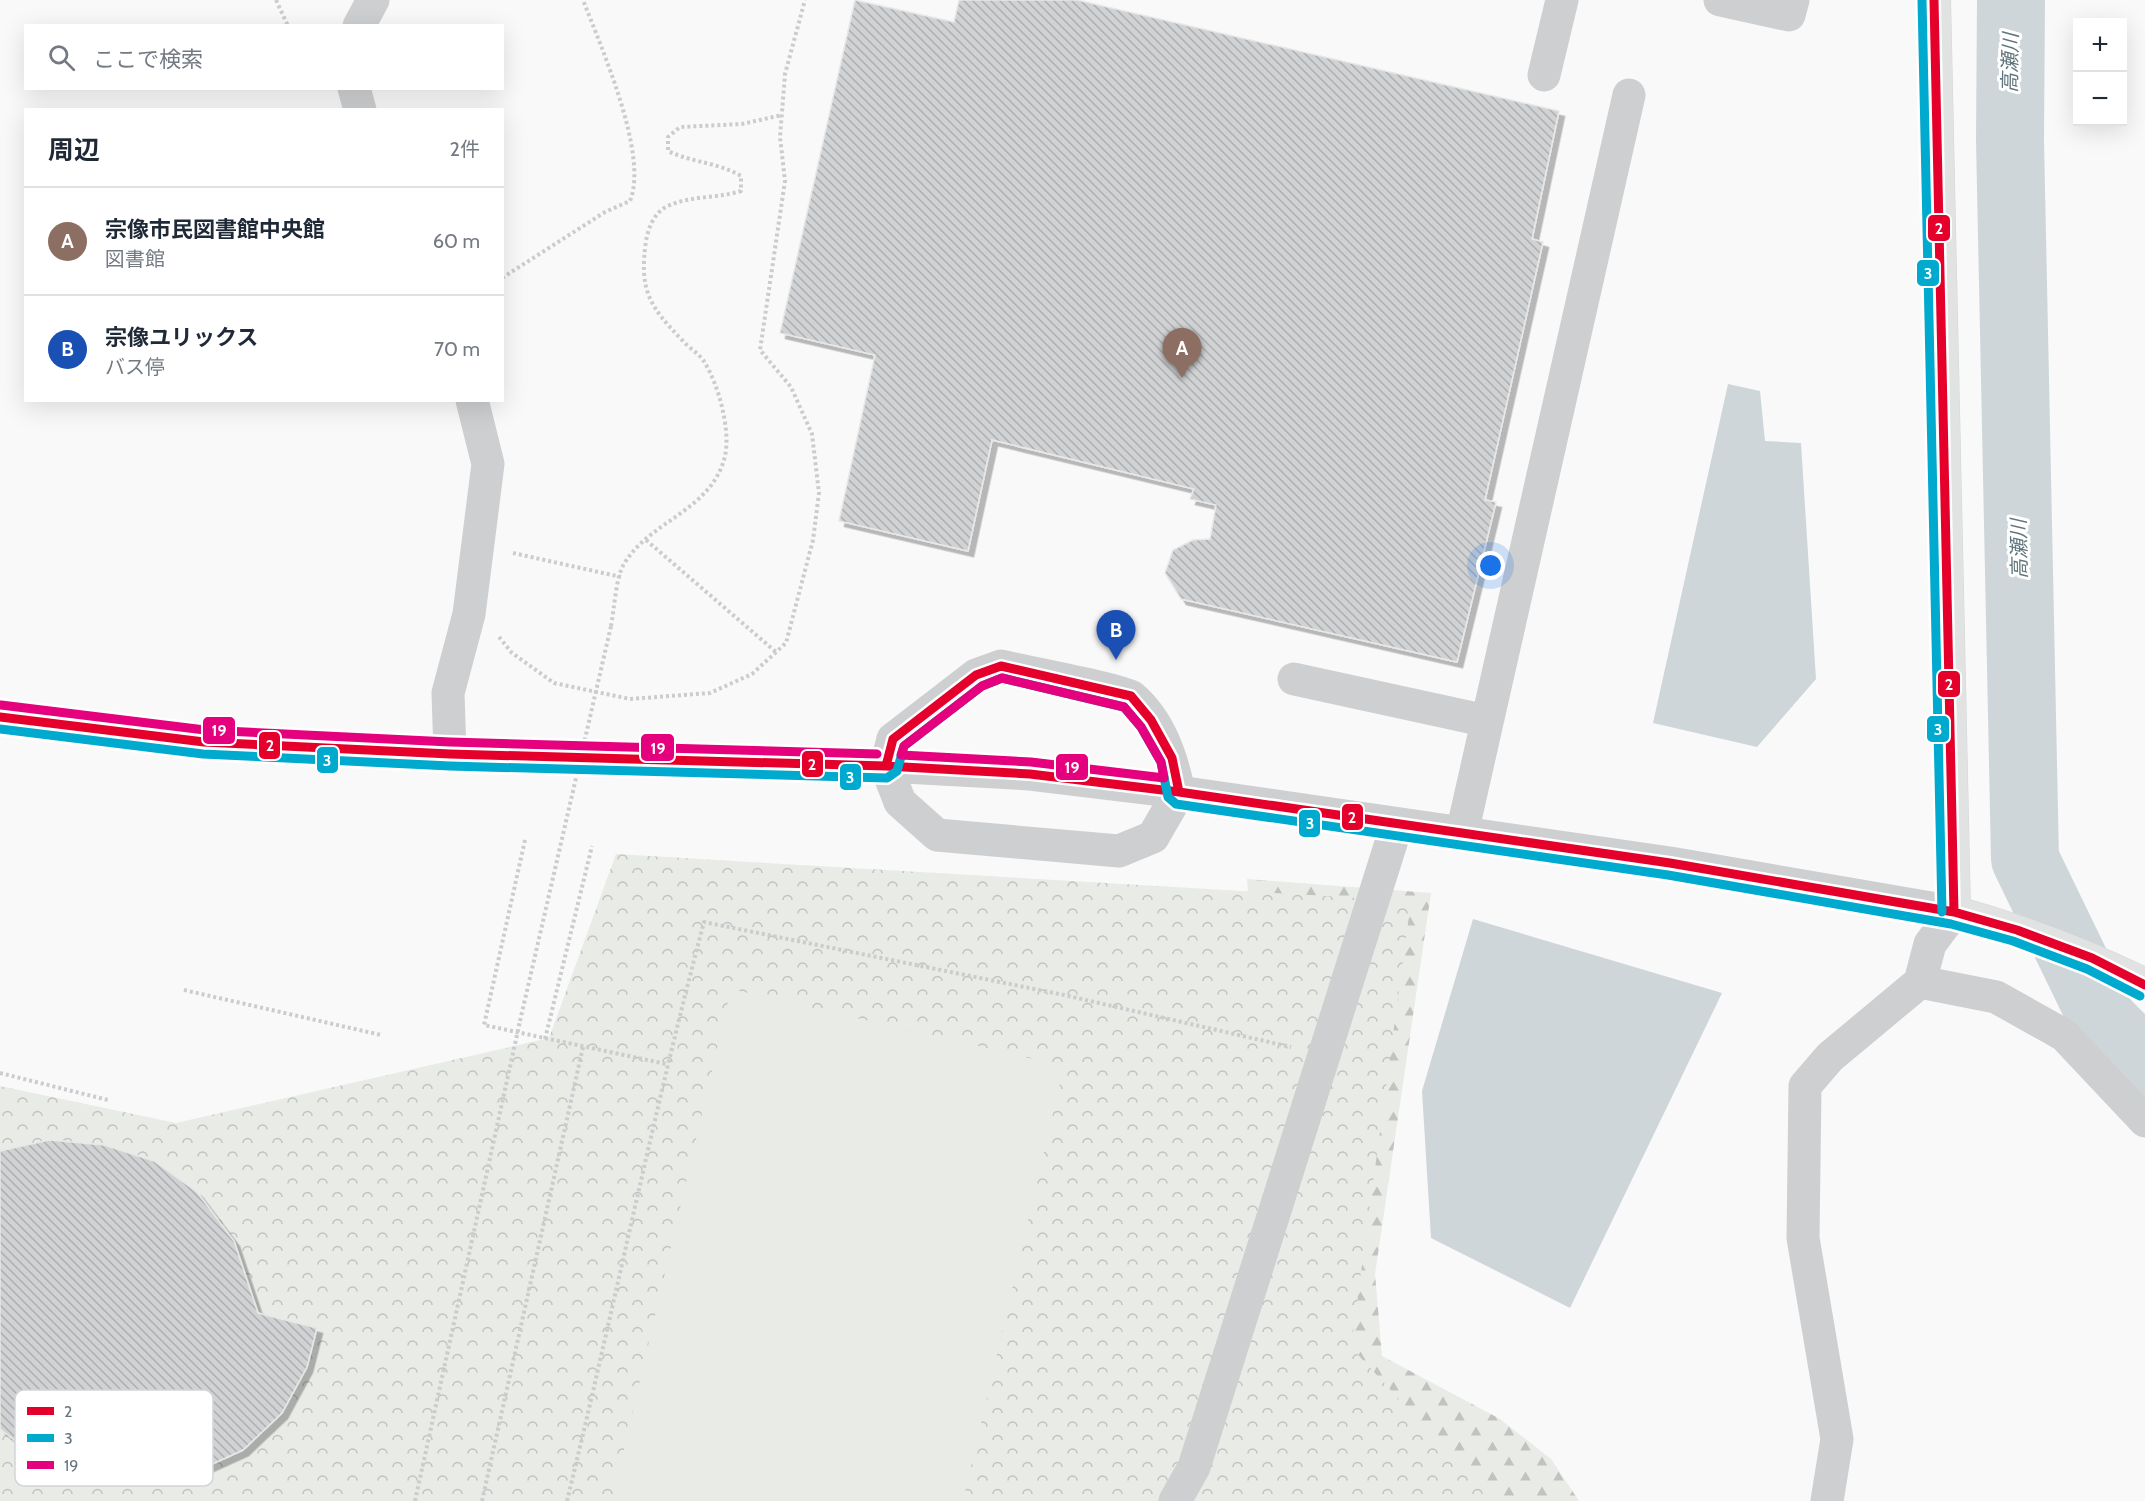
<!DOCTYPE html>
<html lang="ja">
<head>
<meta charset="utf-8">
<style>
  :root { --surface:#fff; --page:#f2f2f3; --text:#1f2937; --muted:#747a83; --line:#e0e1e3; --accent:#d93025 }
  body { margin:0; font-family:Cabin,"Noto Sans JP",sans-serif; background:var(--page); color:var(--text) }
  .controls { position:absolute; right:18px; top:18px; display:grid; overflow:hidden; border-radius:0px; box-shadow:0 6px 24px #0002 }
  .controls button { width:54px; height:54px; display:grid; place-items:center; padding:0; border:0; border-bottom:2px solid var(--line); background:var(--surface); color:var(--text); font:30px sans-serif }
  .you { position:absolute; left:1491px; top:566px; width:21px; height:21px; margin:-15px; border:4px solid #fff; border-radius:50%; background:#1a73e8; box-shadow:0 0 0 9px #1a73e833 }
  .badge { display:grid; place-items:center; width:39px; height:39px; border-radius:50%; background:var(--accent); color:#fff; font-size:20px; font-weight:700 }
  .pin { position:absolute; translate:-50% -50px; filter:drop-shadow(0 2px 3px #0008) }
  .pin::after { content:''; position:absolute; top:32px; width:21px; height:18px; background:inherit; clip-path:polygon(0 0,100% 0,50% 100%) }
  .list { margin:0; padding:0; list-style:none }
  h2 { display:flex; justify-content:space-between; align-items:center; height:78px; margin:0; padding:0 24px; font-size:26px }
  h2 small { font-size:20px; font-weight:400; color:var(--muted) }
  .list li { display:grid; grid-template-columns:39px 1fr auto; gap:18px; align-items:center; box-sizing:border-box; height:108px; padding:0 24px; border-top:2px solid var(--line) }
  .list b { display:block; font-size:22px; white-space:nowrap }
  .list p { margin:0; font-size:20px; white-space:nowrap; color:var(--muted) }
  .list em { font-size:20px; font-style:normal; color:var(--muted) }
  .icon { flex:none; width:33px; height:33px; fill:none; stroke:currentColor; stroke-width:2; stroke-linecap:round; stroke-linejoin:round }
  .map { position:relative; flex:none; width:2145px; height:1501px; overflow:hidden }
  .search { position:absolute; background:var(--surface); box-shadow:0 6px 24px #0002; left:24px; top:24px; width:480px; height:66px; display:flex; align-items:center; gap:15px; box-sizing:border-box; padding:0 21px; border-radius:0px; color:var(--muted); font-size:22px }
  .panel { position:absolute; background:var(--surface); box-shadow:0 6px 24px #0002; left:24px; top:108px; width:480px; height:294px; border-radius:0px }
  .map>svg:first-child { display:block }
  .forest { fill:url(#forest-firs) }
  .park { fill:url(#park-crowns) }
  .garden { fill:#e8ebe6 }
  .water { fill:#ced6d9 }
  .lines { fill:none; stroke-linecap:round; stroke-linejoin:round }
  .river { stroke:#ced6d9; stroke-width:68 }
  .building { fill:url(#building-back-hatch); stroke:#e8e8e8; stroke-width:1.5; filter:url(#shadow) }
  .major-casing { stroke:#d5d6d7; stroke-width:34 }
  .path { stroke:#cbcccd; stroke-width:4; stroke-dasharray:3 3; stroke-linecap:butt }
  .minor { stroke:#cecfd0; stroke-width:33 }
  .major { stroke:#e1e2e2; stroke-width:33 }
  .path-bridge { stroke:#cbcccd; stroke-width:4; stroke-dasharray:3 3; stroke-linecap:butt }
  .bus-1-casing { stroke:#fff; stroke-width:14 }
  .bus-2-casing { stroke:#fff; stroke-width:14 }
  .bus-3-casing { stroke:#fff; stroke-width:14 }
  .bus-1 { stroke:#e4002b; stroke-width:9 }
  .bus-2 { stroke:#00a9ce; stroke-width:9 }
  .bus-3 { stroke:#e5007d; stroke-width:9 }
  .labels { text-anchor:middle; stroke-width:6; stroke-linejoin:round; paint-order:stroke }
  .water-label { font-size:20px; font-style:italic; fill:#60757c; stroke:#fff }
  .key { fill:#fff; stroke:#d1d6da; stroke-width:1.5 }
  .key-label { font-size:16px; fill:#657683 }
  .line-badge { stroke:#fff; stroke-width:2 }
  .badge-label { font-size:16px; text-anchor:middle; font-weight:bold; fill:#fff }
</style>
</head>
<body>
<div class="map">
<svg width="2145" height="1501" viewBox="0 0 2145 1501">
  <defs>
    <pattern id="forest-firs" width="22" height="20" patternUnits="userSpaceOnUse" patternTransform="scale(1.5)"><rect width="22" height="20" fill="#e8ebe6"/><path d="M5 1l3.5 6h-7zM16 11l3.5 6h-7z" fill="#c0c3c0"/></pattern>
    <pattern id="park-crowns" width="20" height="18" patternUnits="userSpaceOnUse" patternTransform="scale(1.5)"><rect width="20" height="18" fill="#e8ebe6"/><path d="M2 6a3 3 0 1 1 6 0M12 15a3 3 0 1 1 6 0" fill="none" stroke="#c0c3c0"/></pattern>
    <pattern id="building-back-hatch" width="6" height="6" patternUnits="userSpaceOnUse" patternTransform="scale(1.5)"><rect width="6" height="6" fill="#d0d2d3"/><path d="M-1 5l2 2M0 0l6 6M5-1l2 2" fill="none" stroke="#acafb1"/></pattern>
    <filter id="shadow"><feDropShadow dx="5.5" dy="5.5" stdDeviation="0" flood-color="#0004"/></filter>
  </defs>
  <rect width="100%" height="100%" fill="#f9f9f9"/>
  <!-- forest -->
  <path class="forest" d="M1247 879 1431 893 1375 1274 1382 1356 1500 1419 1551 1459 1579 1501H1331L1311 1386 1255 985Z"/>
  <!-- park -->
  <path class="park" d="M616 854 1411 901 1351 1347 1493 1501H0V1086L176 1123 549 1038Z"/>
  <!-- garden -->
  <path class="garden" d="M731 989 1064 1066 963 1501H612Z"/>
  <!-- water -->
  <path class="water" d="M1728 384 1760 391 1765 441 1801 443 1816 679 1757 747 1653 723Z
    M1473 919 1722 993 1570 1308 1431 1238 1422 1091Z"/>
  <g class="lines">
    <!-- river -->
    <path class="river" d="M2011 0 2010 140 2025 859 2103 1020 2145 1063"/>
  </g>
  <!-- building -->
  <path class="building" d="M855 0 954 22 959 0H1077L1559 111 1532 239 1543 242 1485 500 1496 502 1457 662 1181 599 1165 573 1173 550 1193 540 1210 539 1216 505 1190 499 1194 489 992 440 968 551 839 521 875 355 780 333Z
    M49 1140 104 1145 154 1161 197 1192 234 1241 258 1313 317 1328 307 1367 282 1413 243 1450 195 1472 143 1478H93L38 1458 0 1429V1151Z"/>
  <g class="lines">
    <!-- major casing -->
    <g class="major-casing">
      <path id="major" d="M1934 0 1954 912C2021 931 2083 954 2145 985"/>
    </g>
    <!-- path -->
    <path class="path" d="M276 0 288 26
      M502 278 605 212 630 201C649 155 601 47 583 0
      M646 540 776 652
      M513 553 621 577
      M611 626C614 611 616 576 624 564 650 520 712 511 725 456 731 430 718 382 703 360 698 353 689 348 683 341 649 306 639 290 646 241 648 229 654 213 666 207 689 195 716 199 741 191V176C717 162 693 163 668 151V137L680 127 742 124 782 115
      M499 637 512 653 554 683 630 699 710 693 752 674 786 643 813 540 819 493 812 434 791 387 760 350 785 181 780 137 785 74 805 0
      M525 840 484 1025 666 1064
      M184 990 381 1035
      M545 1039 592 846
      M0 1073 108 1100
      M415 1501 520 1021
      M482 1501 583 1047
      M567 1501C614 1308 653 1114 704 922L1064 995 1291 1047"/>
    <!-- minor -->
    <path class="minor" d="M1720 0 1789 15 1793 0
      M359 26 373 0
      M1544 75 1562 0
      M354 88 360 110
      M1001 666C1020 671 1123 690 1132 697 1160 721 1172 758 1179 792L1153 837 1119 851 937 835 900 802 886 766 893 739 976 675Z
      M1294 679 1487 721
      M0 717 204 742 450 754 886 766 1030 774 1179 792 1670 863 1954 912 1930 944 1920 982 1830 1057 1805 1086 1803 1238 1837 1439 1827 1501
      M450 754 448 693 469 614 488 464 472 400
      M1462 833 1629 95
      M1920 982 1996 997 2064 1035 2145 1121
      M1175 1501 1194 1467 1397 824"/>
    <!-- major -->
    <use href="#major" class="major"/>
    <!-- path-bridge -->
    <path class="path-bridge" d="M520 1021 611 626"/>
    <!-- bus-1 casing -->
    <g class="bus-1-casing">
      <path id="bus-1" d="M1934 0 1954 912
        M0 717 204 742 450 754 886 766 1030 774 1179 792 1670 863 1954 912 2017 930 2092 958 2145 985
        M886 766 893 739 976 675 1001 666 1131 696 1151 720 1172 758 1179 792"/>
    </g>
    <!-- bus-2 casing -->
    <g class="bus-2-casing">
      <path id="bus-2" d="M1922 0 1942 912
        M0 729 203 754 450 766 887 778 897 771 904 746 982 686 1002 678 1124 707 1141 727 1161 762 1168 797 1176 804 1668 875 1951 924 2013 941 2087 969 2140 996"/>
    </g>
    <!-- bus-3 casing -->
    <g class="bus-3-casing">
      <path id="bus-3" d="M1002 678 1124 707 1141 727 1161 762 1164 778 1031 762 901 755 904 746 982 686Z
        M1 705 205 730 450 742 877 754"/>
    </g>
    <!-- bus-1 -->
    <use href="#bus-1" class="bus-1"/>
    <!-- bus-2 -->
    <use href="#bus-2" class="bus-2"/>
    <!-- bus-3 -->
    <use href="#bus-3" class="bus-3"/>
  </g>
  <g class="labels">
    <!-- water labels -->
    <g class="water-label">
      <text transform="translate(2010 63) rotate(-89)" y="7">高瀬川</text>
      <text transform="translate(2019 549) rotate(-91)" y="7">高瀬川</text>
    </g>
  </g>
  <!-- legend -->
  <rect x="15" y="1390" width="198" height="96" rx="9" class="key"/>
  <rect x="27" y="1407" width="27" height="8" fill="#e4002b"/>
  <rect x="27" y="1434" width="27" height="8" fill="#00a9ce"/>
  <rect x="27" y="1461" width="27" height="8" fill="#e5007d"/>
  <g class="key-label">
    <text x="64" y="1417">2</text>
    <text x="64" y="1444">3</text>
    <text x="64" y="1471">19</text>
  </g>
  <g class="line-badge">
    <rect x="1927" y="214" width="24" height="28" rx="6" fill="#e4002b"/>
    <rect x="1916" y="259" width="24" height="28" rx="6" fill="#00a9ce"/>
    <rect x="1937" y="670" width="24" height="28" rx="6" fill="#e4002b"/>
    <rect x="1926" y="715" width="24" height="28" rx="6" fill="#00a9ce"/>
    <rect x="202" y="716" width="34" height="29" rx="6" fill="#e5007d"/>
    <rect x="258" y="731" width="23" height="29" rx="6" fill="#e4002b"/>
    <rect x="640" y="733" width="35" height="29" rx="6" fill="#e5007d"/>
    <rect x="316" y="746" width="23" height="28" rx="6" fill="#00a9ce"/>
    <rect x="801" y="750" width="23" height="28" rx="6" fill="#e4002b"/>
    <rect x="1055" y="753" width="34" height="28" rx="6" fill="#e5007d"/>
    <rect x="839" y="763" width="23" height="28" rx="6" fill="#00a9ce"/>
    <rect x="1341" y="803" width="23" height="28" rx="6" fill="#e4002b"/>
    <rect x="1298" y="809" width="23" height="29" rx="6" fill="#00a9ce"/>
  </g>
  <g class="badge-label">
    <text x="1939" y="234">2</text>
    <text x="1928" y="279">3</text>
    <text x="1949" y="690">2</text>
    <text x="1938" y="735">3</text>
    <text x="219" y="736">19</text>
    <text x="270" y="751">2</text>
    <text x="658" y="754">19</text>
    <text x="327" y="766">3</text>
    <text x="812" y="770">2</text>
    <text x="1072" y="773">19</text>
    <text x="850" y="783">3</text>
    <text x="1352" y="823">2</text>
    <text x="1310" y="829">3</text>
  </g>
</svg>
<div class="controls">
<button>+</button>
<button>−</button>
</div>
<div class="you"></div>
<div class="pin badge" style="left:1182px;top:378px;background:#8d6e63">A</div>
<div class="pin badge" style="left:1116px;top:660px;background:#1a4fb4">B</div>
<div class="search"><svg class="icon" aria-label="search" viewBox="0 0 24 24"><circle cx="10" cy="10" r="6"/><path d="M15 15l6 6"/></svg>ここで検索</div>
<section class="panel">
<h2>周辺<small>2件</small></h2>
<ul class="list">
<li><span class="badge" style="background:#8d6e63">A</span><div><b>宗像市民図書館中央館</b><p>図書館</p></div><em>60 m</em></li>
<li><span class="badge" style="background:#1a4fb4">B</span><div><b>宗像ユリックス</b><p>バス停</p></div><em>70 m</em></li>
</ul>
</section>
</div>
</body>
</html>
